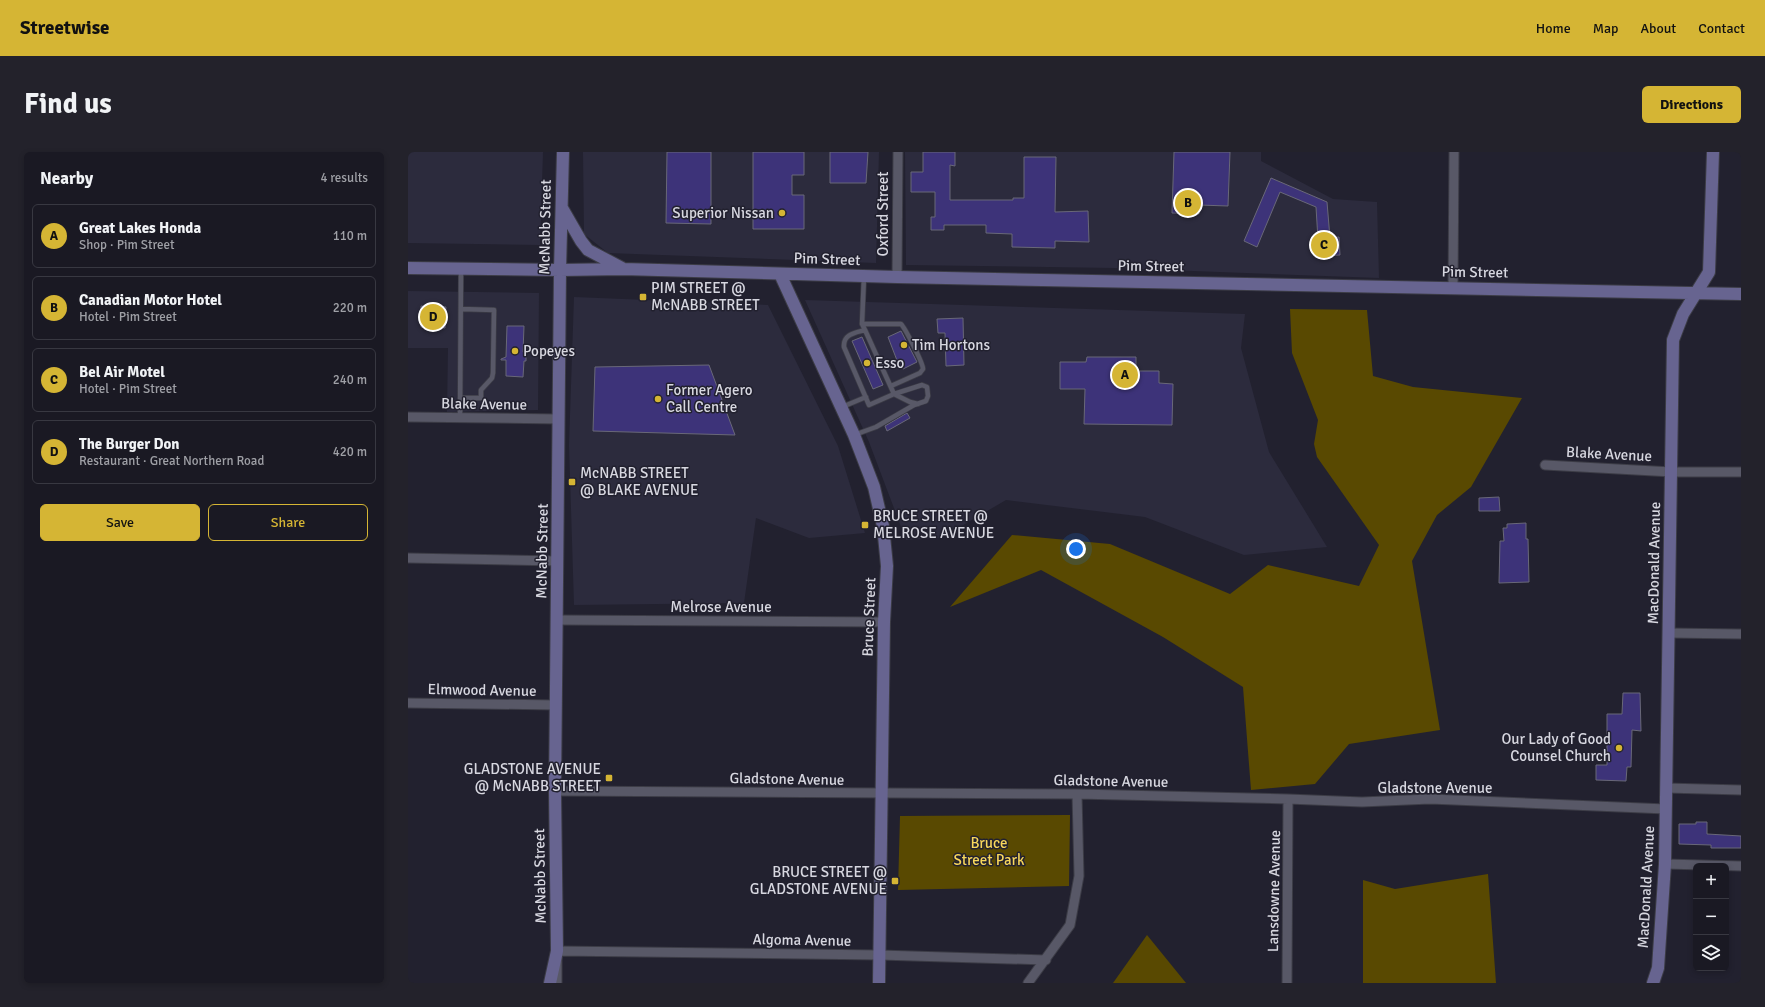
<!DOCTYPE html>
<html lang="en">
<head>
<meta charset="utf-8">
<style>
  :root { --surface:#1a1923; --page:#23222b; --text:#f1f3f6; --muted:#9fa0a6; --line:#383841; --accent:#d5b534 }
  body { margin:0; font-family:Signika,sans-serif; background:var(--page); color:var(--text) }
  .controls { position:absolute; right:12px; bottom:12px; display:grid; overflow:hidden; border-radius:6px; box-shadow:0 2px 6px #0003 }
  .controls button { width:36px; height:36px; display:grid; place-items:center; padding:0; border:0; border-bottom:1px solid var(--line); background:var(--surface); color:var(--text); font:20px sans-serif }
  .you { position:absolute; left:668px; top:397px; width:14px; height:14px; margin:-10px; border:3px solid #fff; border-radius:50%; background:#1a73e8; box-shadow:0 0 0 6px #1a73e833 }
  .badge { display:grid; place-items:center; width:26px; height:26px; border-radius:50%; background:var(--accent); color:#111; font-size:13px; font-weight:700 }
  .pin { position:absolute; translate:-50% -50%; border:2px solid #fff; box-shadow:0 1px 4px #0006 }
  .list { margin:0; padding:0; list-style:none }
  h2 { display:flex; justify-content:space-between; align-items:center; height:52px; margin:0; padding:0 16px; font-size:17px }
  h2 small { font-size:13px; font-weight:400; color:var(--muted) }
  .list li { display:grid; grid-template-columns:26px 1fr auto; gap:12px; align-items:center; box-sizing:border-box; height:64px; margin:0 8px 8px; padding:0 8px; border:1px solid var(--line); border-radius:6px }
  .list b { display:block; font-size:15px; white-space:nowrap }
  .list p { margin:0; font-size:13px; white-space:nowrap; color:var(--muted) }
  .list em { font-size:13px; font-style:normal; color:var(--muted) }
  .actions { display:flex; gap:8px; padding:12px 16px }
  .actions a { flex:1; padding:9px 0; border:1px solid var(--accent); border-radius:6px; text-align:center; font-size:14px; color:var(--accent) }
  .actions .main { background:var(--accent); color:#111 }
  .icon { flex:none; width:22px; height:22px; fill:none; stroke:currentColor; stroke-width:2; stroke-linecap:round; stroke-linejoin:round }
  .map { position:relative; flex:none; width:1333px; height:831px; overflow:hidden; border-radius:6px }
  header { display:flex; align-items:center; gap:24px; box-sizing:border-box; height:56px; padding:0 20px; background:var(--accent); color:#111 }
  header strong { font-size:19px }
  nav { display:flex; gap:22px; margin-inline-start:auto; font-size:14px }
  .intro { display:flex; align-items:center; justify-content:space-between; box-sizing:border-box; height:96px; padding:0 24px }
  h1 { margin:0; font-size:28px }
  .button { padding:10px 18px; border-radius:6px; background:var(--accent); color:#111; font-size:14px; font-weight:700 }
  main { display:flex; gap:24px; padding:0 24px }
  aside { flex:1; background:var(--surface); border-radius:6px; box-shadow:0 2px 6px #0003 }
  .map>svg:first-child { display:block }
  .built { fill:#2c2b3d }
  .green { fill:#594901 }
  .building { fill:#3d3379; stroke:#696878 }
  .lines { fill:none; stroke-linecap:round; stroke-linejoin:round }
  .lane-casing { stroke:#3c3c46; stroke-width:6 }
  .street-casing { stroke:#3c3c46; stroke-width:11 }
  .secondary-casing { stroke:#3c3c46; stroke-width:14 }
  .lane { stroke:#585867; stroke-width:4.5 }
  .street { stroke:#585867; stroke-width:9 }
  .secondary { stroke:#676490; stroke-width:12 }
  .poi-dot { fill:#d5b534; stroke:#22212f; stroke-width:1.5 }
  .labels { text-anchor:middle; stroke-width:3; stroke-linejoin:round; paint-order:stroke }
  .poi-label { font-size:15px; fill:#d7d7e0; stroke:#22212f; text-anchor:start }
  .street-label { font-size:15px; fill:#d7d7e0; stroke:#22212f }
  .park-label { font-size:15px; fill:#f8d75b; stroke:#22212f }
</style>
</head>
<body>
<header>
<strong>Streetwise</strong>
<nav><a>Home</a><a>Map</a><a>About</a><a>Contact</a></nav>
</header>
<div class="intro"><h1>Find us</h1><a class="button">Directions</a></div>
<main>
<aside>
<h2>Nearby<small>4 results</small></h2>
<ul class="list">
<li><span class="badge">A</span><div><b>Great Lakes Honda</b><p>Shop · Pim Street</p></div><em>110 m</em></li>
<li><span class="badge">B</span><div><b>Canadian Motor Hotel</b><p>Hotel · Pim Street</p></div><em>220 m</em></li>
<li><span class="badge">C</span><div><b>Bel Air Motel</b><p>Hotel · Pim Street</p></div><em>240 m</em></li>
<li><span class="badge">D</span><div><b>The Burger Don</b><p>Restaurant · Great Northern Road</p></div><em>420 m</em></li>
</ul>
<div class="actions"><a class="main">Save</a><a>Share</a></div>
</aside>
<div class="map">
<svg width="1333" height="831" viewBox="0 0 1333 831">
  <rect width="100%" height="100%" fill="#22212f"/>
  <!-- built -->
  <path class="built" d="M0 0H135L132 93 0 91Z
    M175 0H471L468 111 200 101 176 82Z
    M497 0H853V9L925 47 969 50 971 126 706 116 498 113Z
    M0 139 131 141 130 258 39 260 40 196H0Z
    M166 145 360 153 430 294 457 381 401 386 348 366 336 451 166 453 161 293Z
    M397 148 837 162 833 196 861 300 919 395 836 403 737 365 598 348 533 386 498 388 461 290Z"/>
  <!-- green -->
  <path class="green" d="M882 157 959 158 965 224 1005 235 1114 246 1063 335 1029 363 1004 409 1032 578 941 592 907 632 843 638 835 535 755 485 633 418 542 455 604 383 702 392 822 442 860 413 951 434 971 393 909 305 906 292 910 268 884 201Z
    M662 663 661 734 490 738 492 664Z
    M1080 722 1088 831H955V728L987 737Z
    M739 783 778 831H705Z"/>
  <!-- building -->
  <path class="building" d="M259 0H303V72L258 71Z
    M345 0H396V23H384V43H396V77H345Z
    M422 0H460L458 31H422Z
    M515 0H547V14L542 13V48H605V46H616V5H648L647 60 680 59 681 90 647 89V96L604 95V82L578 81V73H536V78H523V65H527V40H503V20H515Z
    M766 0H822L820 54 791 53V62L764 61Z
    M863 26 919 50 922 86 931 85 932 103 911 104 908 55 872 40 849 95 836 89Z
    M13 154 38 155 37 176 13 175Z
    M555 166 556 213 538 214 537 181H530L529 167Z
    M99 174H116L115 200 118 199V209H116L115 225 98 224V208H93V207L98 205Z
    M493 179 509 210 495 217 492 210 490 211 480 185Z
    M454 185 475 233 465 237 444 189Z
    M679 205H728V219H751V231L765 232 764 273 676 272 677 237H652V210H678Z
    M301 213 327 283 185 279 187 215Z
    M499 261 502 266 479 279 477 274Z
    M1091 345 1092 359H1071V346Z
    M1118 371V387H1120L1121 430 1091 431 1092 389H1096L1095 376H1099V372Z
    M1215 541H1232L1233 579 1224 578 1223 615H1219L1218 629 1188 628V613H1199V562H1214Z
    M1288 670H1299V682L1333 684V696H1303V693L1271 692V672H1288Z"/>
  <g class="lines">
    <!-- lane casing -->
    <g class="lane-casing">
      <path id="lane" d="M456 124 454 172 457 178 486 242 461 253 436 195C435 182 447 181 457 178
        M454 172H493C497 176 515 211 515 217L512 221 483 234
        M486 242 502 250 510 252
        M52 246H73V238L84 226 85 221 86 158 53 157
        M434 255 458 245
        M52 266 53 118
        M446 283 468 275 506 253 518 249 520 244 519 235 514 233 486 242"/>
    </g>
    <!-- street casing -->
    <g class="street-casing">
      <path id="street" d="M489 125 490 0
        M1045 136 1046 0
        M0 265 151 267
        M1137 313 1264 320H1333
        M0 406 150 409
        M149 468 476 470
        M1260 481 1333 482
        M0 551 148 553
        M1258 636 1333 638
        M147 639 669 642 880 647 954 650 1022 647 1258 657
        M1257 712 1333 714
        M149 831V799L472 803 638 808
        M620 831 662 773 671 724 669 642
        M879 831 880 647"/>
    </g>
    <!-- secondary casing -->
    <g class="secondary-casing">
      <path id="secondary" d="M154 56 173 89 180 98 214 116
        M0 116 152 118 215 117 489 125 1333 142
        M372 122 446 283 466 335 475 374 479 414 476 470 471 831
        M142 831 149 799 147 639 152 118 155 0
        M1245 831 1250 816 1257 712 1265 188 1275 162 1301 120 1305 0"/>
    </g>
    <!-- lane -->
    <use href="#lane" class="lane"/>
    <!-- street -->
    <use href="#street" class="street"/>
    <!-- secondary -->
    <use href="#secondary" class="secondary"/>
  </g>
  <!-- markers -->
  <g class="poi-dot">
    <circle cx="374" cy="61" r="4"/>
    <rect x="231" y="141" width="8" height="8" rx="2"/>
    <circle cx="496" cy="193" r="4"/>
    <circle cx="107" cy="199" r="4"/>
    <circle cx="459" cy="211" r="4"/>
    <circle cx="250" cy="247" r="4"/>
    <rect x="160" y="326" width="8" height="8" rx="2"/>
    <rect x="453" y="369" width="8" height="8" rx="2"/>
    <circle cx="1211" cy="596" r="4"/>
    <rect x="197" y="622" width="8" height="8" rx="2"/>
    <rect x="483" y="725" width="8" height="8" rx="2"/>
  </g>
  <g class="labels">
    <!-- poi labels -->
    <g class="poi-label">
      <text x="366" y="66" text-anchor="end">Superior Nissan</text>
      <text x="243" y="141">PIM STREET @<tspan x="243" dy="17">McNABB STREET</tspan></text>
      <text x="504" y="198">Tim Hortons</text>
      <text x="115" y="204">Popeyes</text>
      <text x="467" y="216">Esso</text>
      <text x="258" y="243">Former Agero<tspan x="258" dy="17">Call Centre</tspan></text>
      <text x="172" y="326">McNABB STREET<tspan x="172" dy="17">@ BLAKE AVENUE</tspan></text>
      <text x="465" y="369">BRUCE STREET @<tspan x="465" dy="17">MELROSE AVENUE</tspan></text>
      <text x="1203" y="592" text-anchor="end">Our Lady of Good<tspan x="1203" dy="17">Counsel Church</tspan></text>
      <text x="193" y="622" text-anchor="end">GLADSTONE AVENUE<tspan x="193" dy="17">@ McNABB STREET</tspan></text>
      <text x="479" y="725" text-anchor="end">BRUCE STREET @<tspan x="479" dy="17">GLADSTONE AVENUE</tspan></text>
    </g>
    <!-- street labels -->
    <g class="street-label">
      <text transform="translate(475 62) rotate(-90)" y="5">Oxford Street</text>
      <text transform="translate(137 75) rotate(-89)" y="5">McNabb Street</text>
      <text transform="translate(419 107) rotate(2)" y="5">Pim Street</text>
      <text transform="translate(743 114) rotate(1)" y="5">Pim Street</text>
      <text transform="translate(1067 120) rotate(1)" y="5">Pim Street</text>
      <text transform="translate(76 252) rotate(1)" y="5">Blake Avenue</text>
      <text transform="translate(1201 302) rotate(3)" y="5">Blake Avenue</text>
      <text transform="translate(134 399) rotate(-89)" y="5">McNabb Street</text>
      <text transform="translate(1246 411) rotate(-89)" y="5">MacDonald Avenue</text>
      <text x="313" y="460">Melrose Avenue</text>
      <text transform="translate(461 465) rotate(-88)" y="5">Bruce Street</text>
      <text transform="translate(74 538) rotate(1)" y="5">Elmwood Avenue</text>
      <text transform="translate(379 627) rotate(1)" y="5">Gladstone Avenue</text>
      <text transform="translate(703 629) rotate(1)" y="5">Gladstone Avenue</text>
      <text x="1027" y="641">Gladstone Avenue</text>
      <text transform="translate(132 724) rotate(-91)" y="5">McNabb Street</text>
      <text transform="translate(1238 735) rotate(-87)" y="5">MacDonald Avenue</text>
      <text transform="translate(866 739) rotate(-89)" y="5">Lansdowne Avenue</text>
      <text transform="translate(394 788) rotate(1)" y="5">Algoma Avenue</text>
    </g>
    <!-- park labels -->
    <g class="park-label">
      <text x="581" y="696">Bruce<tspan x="581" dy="17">Street Park</tspan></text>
    </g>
  </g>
</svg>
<div class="controls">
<button>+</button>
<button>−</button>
<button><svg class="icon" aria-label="layers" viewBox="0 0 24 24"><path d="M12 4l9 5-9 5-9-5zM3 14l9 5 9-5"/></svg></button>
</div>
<div class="you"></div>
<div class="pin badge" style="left:717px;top:223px">A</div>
<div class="pin badge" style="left:780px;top:51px">B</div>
<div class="pin badge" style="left:916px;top:93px">C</div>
<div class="pin badge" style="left:25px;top:165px">D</div>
</div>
</main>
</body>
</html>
